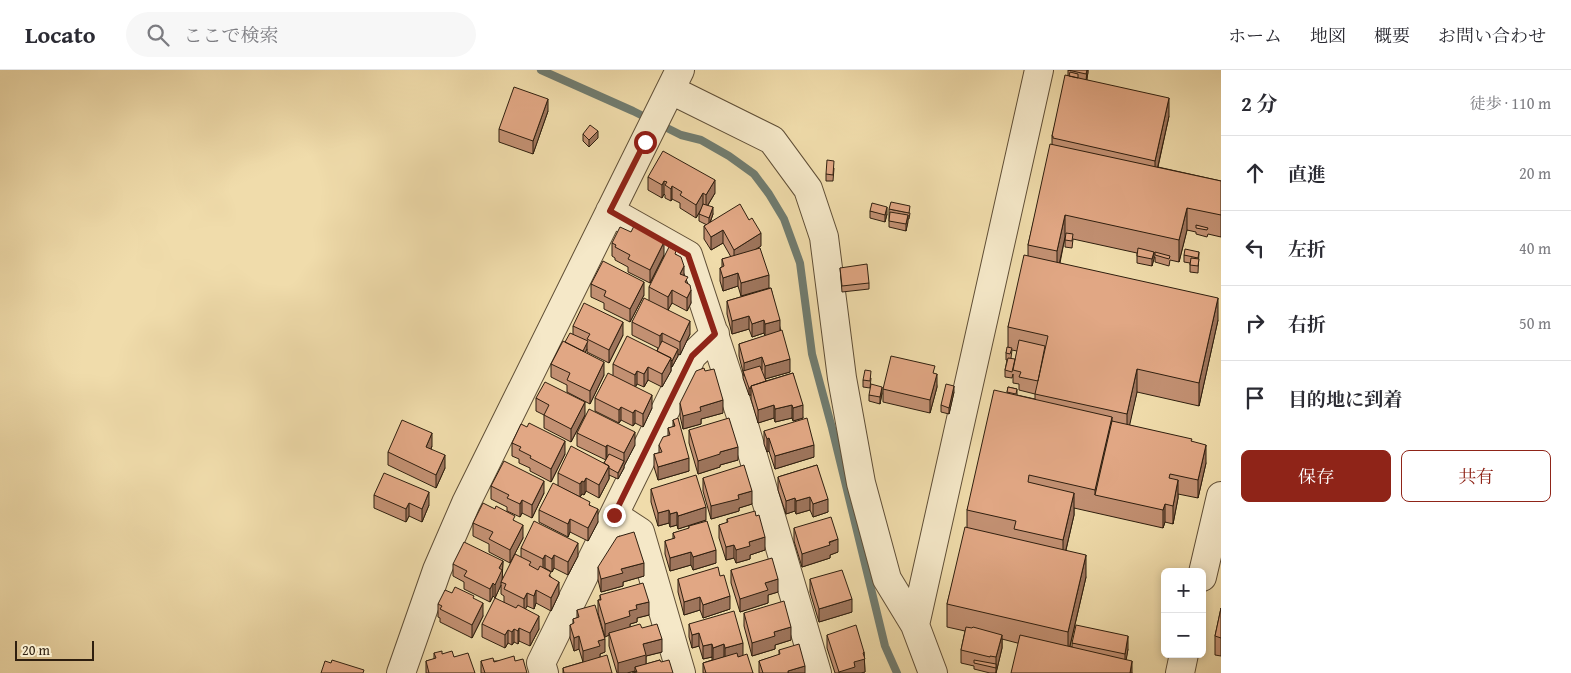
<!DOCTYPE html>
<html lang="ja">
<head>
<meta charset="utf-8">
<style>
  :root { --surface:#fff; --page:#f7f7f7; --text:#2b2b33; --muted:#7c7c81; --line:#e1e1e2; --accent:#8f2418 }
  body { margin:0; font-family:"Gentium Book Plus","Noto Serif JP",serif; background:var(--page); color:var(--text) }
  .controls { position:absolute; right:15px; bottom:15px; display:grid; overflow:hidden; border-radius:8px; box-shadow:0 2px 8px #0003 }
  .controls button { width:45px; height:45px; display:grid; place-items:center; padding:0; border:0; border-bottom:1px solid var(--line); background:var(--surface); color:var(--text); font:25px sans-serif }
  .scale { position:absolute; left:15px; bottom:12px; width:79px; box-sizing:border-box; padding-left:5px; border:2px solid #2f1f0f; border-top:0; font-size:14px; line-height:18px; white-space:nowrap; color:#2f1f0f; -webkit-text-stroke:4px #f5e8c8; paint-order:stroke }
  .stop { position:absolute; width:15px; height:15px; margin:-11px; border:4px solid #8f2418; border-radius:50%; background:#fff }
  .stop.end { background:#8f2418; border-color:#fff; box-shadow:0 1px 5px #0008 }
  .list { margin:0; padding:0; list-style:none }
  h2 { display:flex; justify-content:space-between; align-items:center; height:65px; margin:0; padding:0 20px; font-size:21px }
  h2 small { font-size:16px; font-weight:400; color:var(--muted) }
  .list li { display:grid; grid-template-columns:32px 1fr auto; gap:15px; align-items:center; box-sizing:border-box; height:75px; padding:0 20px; border-top:1px solid var(--line) }
  .list b { display:block; font-size:19px; white-space:nowrap }
  .list em { font-size:16px; font-style:normal; color:var(--muted) }
  .actions { display:flex; gap:10px; padding:15px 20px }
  .actions a { flex:1; padding:11px 0; border:1px solid var(--accent); border-radius:8px; text-align:center; font-size:18px; color:var(--accent) }
  .actions .main { background:var(--accent); color:#fff }
  .icon { flex:none; width:28px; height:28px; fill:none; stroke:currentColor; stroke-width:2; stroke-linecap:round; stroke-linejoin:round }
  .map { position:relative; flex:none; width:1221px; height:603px; overflow:hidden }
  header { display:flex; align-items:center; gap:30px; box-sizing:border-box; height:70px; padding:0 25px; background:var(--surface); border-bottom:1px solid var(--line) }
  header strong { font-size:24px }
  nav { display:flex; gap:28px; margin-inline-start:auto; font-size:18px }
  .search { width:350px; height:45px; background:var(--page); display:flex; align-items:center; gap:12px; box-sizing:border-box; padding:0 18px; border-radius:28px; color:var(--muted); font-size:19px }
  main { display:flex }
  aside { flex:1; background:var(--surface) }
  .map>svg:first-child { display:block }
  .lines { fill:none; stroke-linecap:round; stroke-linejoin:round }
  .stream { stroke:#707c70; stroke-width:8 }
  .minor-casing { stroke:#5f4e36; stroke-width:30 }
  .minor { stroke:#f5e8c8; stroke-width:28 }
  .wall { fill:#c29072; stroke:#2f1f0f; fill-rule:evenodd }
  .shaded-wall { fill:#9e755c; stroke:#2f1f0f }
  .building { fill:#e1a784; stroke:#2f1f0f }
  .route { stroke:#8f2418; stroke-width:6 }
</style>
</head>
<body>
<header>
<strong>Locato</strong>
<div class="search"><svg class="icon" aria-label="search" viewBox="0 0 24 24"><circle cx="10" cy="10" r="6"/><path d="M15 15l6 6"/></svg>ここで検索</div>
<nav><a>ホーム</a><a>地図</a><a>概要</a><a>お問い合わせ</a></nav>
</header>
<main>
<div class="map">
<svg width="1221" height="603" viewBox="0 0 1221 603">
  <rect width="100%" height="100%" fill="#f0dcab"/>
  <filter id="stains"><feTurbulence type="fractalNoise" baseFrequency=".004" numOctaves="4"/><feColorMatrix values="0 0 0 0 .2 0 0 0 0 .09 0 0 0 0 .02 0 0 0 .5 -.17"/></filter>
  <radialGradient id="worn" r=".72"><stop offset=".6" stop-color="#630" stop-opacity="0"/><stop offset="1" stop-color="#630" stop-opacity=".3"/></radialGradient>
  <g class="lines">
    <!-- stream -->
    <path class="stream" d="M541 0 633 41 681 65 701 70 729 86 754 104 769 124 784 149 800 193 812 284 832 358 885 576 897 603"/>
    <!-- minor casing -->
    <g class="minor-casing">
      <path id="minor" d="M671 20 772 70 808 119 824 167 842 308 861 413 887 509 915 555
        M610 141 688 185 743 352 817 603
        M614 445 640 462 681 603
        M1202 507 1221 426
        M401 603 437 500 466 433 680 0
        M544 603 541 593 692 286 715 264
        M933 603 915 555 1039 0
        M1180 603 1184 584"/>
    </g>
    <!-- minor -->
    <use href="#minor" class="minor"/>
  </g>
  <!-- wall -->
  <path class="wall" d="M1068 0H1088L1087 10 1169 46 1158 97 1221 111V167L1208 164 1207 167 1196 164V162L1187 160 1179 192 1170 190 1169 196 1155 192V187H1154L1152 196 1137 193V183L1073 169 1072 178 1065 177V167L1060 193 1218 250 1199 336 1137 322 1129 355 1192 372 1206 393 1198 428 1178 424V428L1173 454 1165 452 1163 458 1074 438V445L1066 480 1086 507 1070 576 1072 577V573L1128 579 1126 589 1132 603 1002 569V578L996 603H990L974 599V596L961 593V580L965 561 947 557V534L967 457V440L1007 323 1008 317 1017 319V325L1035 329V324L1019 320V314L1013 313V304L1012 308 1005 307V300L1007 290H1006V283L1008 277V257L1028 186V175L1052 74V66L1068 5ZM1012 280 1017 281 1015 292 1011 288Z
    M548 41 533 84 499 72V59Z
    M583 64 598 68 589 77 583 71Z
    M834 98 833 111H826V104Z
    M648 107 715 123 708 135 713 144 710 153 761 176 756 179 769 218 741 226 738 216 723 221 720 211V198L722 197V189L731 187 723 173 711 180 704 169V156L707 155 699 151V144L700 141 696 148 680 138V133L672 129 671 131 665 128V125L664 124 662 128 648 120Z
    M889 139 910 143 909 149H908L906 161 889 157Z
    M870 141 887 144 885 152 870 148Z
    M612 173 664 185 650 213 628 202V197L615 190V188L612 186Z
    M1199 182 1198 203 1190 202V193L1184 192V185Z
    M676 184 688 214 691 233 687 241 672 233 668 240 690 264 680 285 678 284V286L672 297H671V301L662 317 648 310 644 317 637 314 635 317 652 338 643 357 635 353 633 356 621 350 619 353 595 341V328L613 305V294L657 281 658 278 632 265V252L649 230V217Z
    M840 198 869 213V219L842 222Z
    M591 214 644 225 630 252 604 239V233L591 227Z
    M771 218 790 302 765 309 766 311 793 303 803 348 793 351 792 348 775 352 774 348 758 353 751 329V325H749L743 308V302L739 286V274L765 266 764 263 752 267 749 259 732 264 727 244V231Z
    M573 256 623 265 609 293 587 282V279L585 282 604 305 590 334 567 322V315L551 307V294L565 272 573 264Z
    M935 304 937 317 930 343 883 332V319Z
    M871 308 870 318 863 317V310Z
    M954 322 949 344 941 342V335Z
    M882 323 880 334 869 331V325Z
    M536 328 585 345 571 372 544 358V345L536 341Z
    M680 333 723 343 701 349V354L683 359 680 346Z
    M673 350 689 401 658 410 654 397V384L659 383V375L668 366V358L673 357Z
    M689 360 738 390 720 395V397L698 404 689 373Z
    M764 361 814 387 775 399 769 381 767 382 764 374Z
    M577 363 635 375 624 396V398L618 409 609 405V409L599 428 586 421 584 425 582 424 580 427 558 416V403L604 393 606 390 577 376Z
    M512 373 565 384 551 412 530 401V398L519 393V389L512 386Z
    M432 376 431 379 445 398 436 418 388 395V382Z
    M817 395 828 442 813 447 810 440 796 444 795 441 786 444 778 420V407Z
    M703 408 752 434 739 438V441L711 449 703 421Z
    M491 416 544 423 532 448 522 443 520 447 507 441V437L491 429Z
    M651 419 706 450 678 459 677 455 670 457 669 453 658 456 651 432Z
    M374 425 429 435 422 452 409 446 406 452 374 438Z
    M590 435 598 452 588 471 570 462 568 467 539 452V440Z
    M727 449 765 480 750 485V489L736 493 734 488 726 490 719 468V455L727 453Z
    M515 451 523 468 510 493 489 482V474L473 466V453Z
    M689 456 716 493 693 500 691 495 670 501 665 484V471L673 469V463L689 459Z
    M794 458 838 482 830 485V488L802 497 794 471Z
    M521 478 578 486 568 505 554 498 552 502 545 498 551 507 559 524 551 541 536 533 534 539 527 536 525 539 539 559 530 576 519 571 518 574 514 572 512 575 508 573 505 578 482 567V554L504 532V526L501 524V515L495 528 493 526 490 532 464 519V512L453 506V494L503 491 502 509 521 487Z
    M598 497 644 506 623 512V516L601 522 598 510Z
    M731 500 778 522 768 525V533L740 542 731 513Z
    M678 509 730 539 703 548 700 540 684 545 678 522Z
    M810 509 852 542 819 552 810 522Z
    M452 523 474 529 483 546 472 568 440 552V548L438 547V534Z
    M600 525 649 545 637 548V552L630 554V557L642 558 662 582 646 586V594L660 590 635 602V601L627 603H617L609 576V565L605 567 598 543V530H600Z
    M1221 538V586L1215 585V566Z
    M577 540 605 582 600 584V587L612 603H563V598L583 592 579 579 574 581 570 568V555L573 554V549L577 548Z
    M744 543 791 570 775 575V579L752 586 744 556Z
    M689 554 743 586 753 603H703V593L712 590V587L703 589 699 576 692 578 689 567Z
    M827 565 864 582 865 602 861 603H835L827 578Z
    M779 580 805 603H759V591L779 585Z
    M434 583 454 587 475 603H426V591L434 589Z
    M481 591H515L527 603H481Z"/>
  <!-- shaded-wall -->
  <path class="shaded-wall" d="M1087 0H1088V3L1086 11Z
    M1169 28V46L1155 109V91Z
    M548 29V41L533 84V71Z
    M598 61V68L589 77V70Z
    M715 110V123L706 138V125Z
    M664 111V124L662 128V115Z
    M672 116V129L671 131V119Z
    M703 123V136L696 148V135Z
    M713 137V144L709 155V148Z
    M887 137V144L885 152V145Z
    M1187 138V160L1179 192V170Z
    M908 145V152L906 161V154Z
    M1065 145V167L1057 204V181Z
    M723 160V173L711 180V167Z
    M761 163V176L734 193V180Z
    M664 172V185L650 213V200Z
    M1154 182V189L1152 196V189Z
    M684 196V209L680 204Z
    M738 203V216L723 221V208Z
    M769 205V218L741 226V213Z
    M644 212V225L630 252V239Z
    M672 220V233L668 240V227Z
    M691 220V233L687 241V228Z
    M1218 228V250L1199 336V313Z
    M749 246V259L732 264V251Z
    M764 250V263L752 267V254Z
    M780 250V263L765 267V254Z
    M690 251V264L680 285V272Z
    M623 252V265L609 293V280Z
    M662 263V276L660 279V266Z
    M587 272V279L581 290V283Z
    M678 279V286L672 297V291Z
    M762 287V300L744 306V293Z
    M671 288V301L662 317V304Z
    M790 289V302L765 309V296Z
    M604 292V305L590 334V321Z
    M648 297V310L644 317V304Z
    M1137 299V322L1127 367V344Z
    M637 301V314L635 318V305Z
    M937 304V317L930 343V330Z
    M954 316V322L949 344V338Z
    M882 317V323L880 334V327Z
    M749 318H751V325H749Z
    M652 325V338L643 357V344Z
    M723 330V343L701 349V354L683 359V346L700 337Z
    M585 332V345L571 372V359Z
    M774 335V348L758 353V340Z
    M792 335V348L775 352V339Z
    M803 335V348L793 351V338Z
    M621 337V350L619 353V340Z
    M635 340V353L633 356V343Z
    M1112 347V369L1095 425V420Z
    M635 362V375L624 396V398L618 409V403L624 392V383Z
    M432 363V376L426 390V377Z
    M769 368V381L767 382V369Z
    M565 371V384L551 412V399Z
    M607 375V388L606 390V377Z
    M814 375V387L775 399V386Z
    M1206 375V393L1198 428V410Z
    M738 377V390L720 395V397L698 404V391L720 382Z
    M445 385V398L436 418V405Z
    M689 388V401L658 410V397Z
    M609 396V409L599 428V415Z
    M586 408V421L584 425V412Z
    M1178 410V428L1173 454V436Z
    M544 411V423L532 448V435Z
    M582 411V424L580 427V414Z
    M752 421V434L739 438V441L711 449V436L738 425Z
    M429 422V435L422 452V439Z
    M1074 423V445L1063 492V470Z
    M810 427V440L796 444V431Z
    M795 428V441L786 444V431Z
    M828 429V442L813 447V434Z
    M522 430V443L520 447V434Z
    M409 433V446L406 452V439Z
    M1165 434V452L1163 458V440Z
    M706 437V450L678 459V446Z
    M598 439V452L588 471V458Z
    M669 440V453L658 456V443Z
    M677 442V455L670 457V444Z
    M570 449V462L568 467V454Z
    M523 455V468L510 493V480Z
    M765 467V480L750 485V489L736 493V480L749 472Z
    M838 469V482L830 485V488L802 497V484Z
    M578 473V486L568 505V492Z
    M734 475V488L726 490V477Z
    M716 480V493L693 500V487Z
    M691 482V495L670 501V488Z
    M545 485V498L543 502V489Z
    M554 485V498L552 502V489Z
    M1086 485V507L1068 584V562Z
    M503 491 502 512H501V515L495 528V515L499 498Z
    M644 493V506L623 512V516L601 522V509L621 499Z
    M778 509V522L768 525V533L740 542V529L765 513Z
    M559 512V524L551 541V528Z
    M493 513V526L490 532V519Z
    M536 520V533L534 539V526Z
    M527 523V536L524 542V529Z
    M730 526V539L703 548V535Z
    M700 527V540L684 545V532Z
    M852 529V542L819 552V539Z
    M649 532V545L637 548V552L630 554V559L609 563V565L605 567V554L629 541 636 535Z
    M483 533V546L472 568V555Z
    M539 546V559L530 576V563Z
    M791 557V570L775 575V579L752 586V573L774 562Z
    M519 558V571L518 574V561Z
    M514 559V572L512 575V562Z
    M508 560V573L505 578V565Z
    M699 563V576L692 578V565Z
    M1002 565V578L996 603V587Z
    M579 566V579L574 581V568Z
    M1128 566V579L1125 597V584Z
    M605 569V582L600 584V589L583 594V581L598 571Z
    M662 569V582L646 586V598L635 597V601L627 603H618V593L643 574Z
    M743 573V586L725 591V578Z
    M712 574V587L703 589V576Z
    M724 574V587L713 591V578Z
    M864 582 865 602 861 603H839V602L854 592Z
    M1132 591V603H1130Z
    M805 596V603H788V601Z"/>
  <!-- building -->
  <path class="building" d="M1068 0H1087L1086 4Z
    M1070 2 1078 4V8L1069 6Z
    M1065 5 1169 28 1155 91 1053 68V66H1052Z
    M514 17 548 29 533 71 499 59Z
    M590 55 598 61 589 70 583 64Z
    M1050 74 1221 111V145L1187 138 1179 170 1065 145 1057 181 1028 175Z
    M663 81 715 110 706 125 703 123 696 135 680 125 682 122 672 116 671 119 665 115 667 112 664 111 662 115 648 107Z
    M827 90 834 91 833 105 826 104Z
    M891 132 910 136 909 143 889 139Z
    M872 133 887 137 885 145 870 141Z
    M703 134 713 137 709 148 699 144Z
    M740 134 749 150 752 148 761 163 734 180 723 160 711 167 704 156Z
    M890 142 908 145 906 154 889 151Z
    M1196 155 1208 158 1207 160 1196 158Z
    M634 156 664 172 650 200 628 189 630 185 615 177 616 175 612 173 620 157 631 162Z
    M1066 163 1073 164 1072 171 1065 170Z
    M669 177 676 181 675 184 681 187 684 196 680 204 688 207 685 212 690 215 691 220 687 228 672 220 668 227 649 217Z
    M760 178 769 205 741 213 738 203 723 208 720 198 724 196 722 189Z
    M1138 178 1154 182 1152 189 1137 186Z
    M1185 179 1199 182 1198 188 1184 185Z
    M1155 182 1170 186 1169 189 1155 185Z
    M1024 185 1218 228 1199 313 1137 299 1127 344 1035 324 1048 266 1008 257Z
    M1191 188 1199 189 1198 196 1190 195Z
    M603 191 644 212 630 239 604 226 606 221 591 214Z
    M867 194 869 213 842 216 840 198Z
    M771 218 780 250 765 254 764 250 752 254 749 246 732 251 727 231Z
    M644 228 690 251 680 272 662 263 660 266 632 252Z
    M584 233 623 252 609 280 587 269 590 264 573 256Z
    M782 260 790 289 765 296 762 287 744 293 739 274Z
    M570 263 588 271 583 281 565 272Z
    M627 266 671 288 662 304 648 297 644 304 637 301 635 305 613 294Z
    M1019 270 1045 276 1038 311 1019 307 1021 302 1013 300Z
    M563 271 604 292 590 321 567 310 570 303 551 294Z
    M662 271 678 279 672 291 671 290V288L657 281Z
    M1007 277 1012 278 1010 284 1006 283Z
    M891 286 935 296 933 303 937 304 930 330 883 319Z
    M1008 288 1015 289 1012 302 1005 300Z
    M760 296 766 311 751 316V318H749L743 301Z
    M704 298 705 301 714 299 723 330 700 337 701 341 683 346 680 333 696 301Z
    M865 300 871 301 870 311 863 310Z
    M608 303 652 325 643 344 635 340 633 343 621 337 619 340 595 328Z
    M793 303 803 335 793 338 792 335 775 339 774 335 758 340 751 316Z
    M545 312 585 332 571 359 544 345 549 335 536 328Z
    M871 314 882 317 880 327 869 325Z
    M946 314 954 316 949 338 941 335Z
    M1008 317 1017 319 1016 324 1007 322Z
    M994 320 1112 347 1095 420 1029 405 1028 412 1074 423 1063 470 1014 459 1016 451 967 440Z
    M589 339 635 362 624 383 607 375 606 377 577 363Z
    M678 348 689 388 658 397 654 384 662 382 659 375 663 367 670 365 668 358 675 356 673 350Z
    M729 348 738 377 720 382V384L698 391 689 360Z
    M807 348 814 375 775 386 769 368 767 369 764 361Z
    M402 350 432 363 426 377 445 385 436 405 388 382Z
    M1112 351 1192 369 1191 371 1206 375 1198 410 1170 404 1169 408 1178 410 1173 436 1165 434 1163 440 1095 425Z
    M529 353 565 371 551 399 530 388 531 386 519 380 521 377 512 373 521 354 527 357Z
    M571 376 609 396 599 415 586 408 584 412 582 411 580 414 558 403Z
    M609 384 624 391 618 403 609 398V396L604 393Z
    M504 391 544 411 532 435 522 430 520 434 507 428 509 425 491 416Z
    M744 395 752 421 738 425 739 429 711 436 703 408Z
    M817 395 828 429 813 434 810 427 796 431 795 428 786 431 778 407Z
    M384 403 429 422 422 439 409 433 406 439 374 425Z
    M696 405 706 437 678 446 677 442 670 444 669 440 658 443 651 419Z
    M553 413 590 432 589 435 598 439 588 458 570 449 568 454 539 440Z
    M483 433 495 439 496 436 515 446 513 450 523 455 510 480 489 469 493 462 473 453Z
    M755 441 756 446 759 445 765 467 749 472 750 476 736 480 734 475 726 477 719 455 728 452 727 449Z
    M831 447 838 469 829 472 830 475 802 484 794 458Z
    M534 451 578 473 568 492 554 485 552 489 545 485 543 489 521 478Z
    M707 451 716 480 693 487 691 482 670 488 665 471 675 468 673 463 689 458V456Z
    M965 457 1086 485 1068 562 947 534Z
    M634 462 644 493 621 499 623 503 601 509 598 497 617 467Z
    M464 472 503 491 499 498 502 500 495 515 493 513 490 519 464 506 467 501 453 494Z
    M515 484 531 492 529 495 538 500 540 496 551 502 549 506 559 512 551 528 536 520 534 526 527 523 524 529 504 519 506 514 501 512Z
    M772 488 778 509 765 513 768 520 740 529 731 500Z
    M718 497 720 506 724 505 730 526 703 535 700 527 684 532 678 509Z
    M842 500 852 529 819 539 810 509Z
    M643 513 649 532 636 535 637 539 629 541 630 546 605 554 598 530H601L600 525Z
    M455 517 474 526 473 528 483 533 472 555 440 539 442 536 438 534 445 520 452 523Z
    M495 528 516 538 518 535 539 546 530 563 519 558 518 561 514 559 512 562 508 560 505 565 482 554Z
    M784 531 791 557 774 562 775 566 752 573 744 543Z
    M595 535 605 569 598 571 600 576 583 581 579 566 574 568 570 555 574 553 573 549 579 547 577 540Z
    M1221 538V568L1215 566Z
    M734 541 743 573 725 578 724 574 713 578 712 574 703 576 699 563 692 565 689 554Z
    M640 554 642 558 657 554 662 569 643 574 646 585 618 593 609 563Z
    M856 555 864 582 863 583 865 589 854 592 855 597 839 602 827 565Z
    M1076 555 1128 566 1125 584 1072 573Z
    M966 557 972 558 973 557 1002 565 996 587 990 586V587L961 580Z
    M1020 565 1132 591 1130 603H1011Z
    M799 574 805 596 788 601V603H763L759 591 780 584 779 580Z
    M442 581V584L452 581 454 587 468 583 475 603H429L426 591 436 588 434 583Z
    M737 583 738 587 747 584 753 603H706L703 593Z
    M607 585 612 603H564L563 598Z
    M514 586 515 591 523 589 527 603H485L481 591 493 588 494 592Z
    M332 590 364 600 363 603H321L325 591 331 593Z
    M660 590 661 592 669 590 673 603H632L637 602 635 597Z
    M974 590 996 594V598L974 593Z"/>
  <g class="lines">
    <!-- route -->
    <path class="route" d="M614 445 692 286 715 264 688 185 610 141 645 72"/>
  </g>
  <rect width="100%" height="100%" filter="url(#stains)"/>
  <rect width="100%" height="100%" fill="url(#worn)"/>
</svg>
<div class="controls">
<button>+</button>
<button>−</button>
</div>
<div class="scale">20 m</div>
<div class="stop" style="left:645px;top:72px"></div>
<div class="stop end" style="left:614px;top:445px"></div>
</div>
<aside>
<h2>2 分<small>徒歩 · 110 m</small></h2>
<ul class="list">
<li><svg class="icon" aria-label="ahead" viewBox="0 0 24 24"><path d="M12 20V5M6 11l6-6 6 6"/></svg><div><b>直進</b></div><em>20 m</em></li>
<li><svg class="icon" aria-label="left" viewBox="0 0 24 24"><path d="M17 20v-9H6M10 6l-5 5 5 5"/></svg><div><b>左折</b></div><em>40 m</em></li>
<li><svg class="icon" aria-label="right" viewBox="0 0 24 24"><path d="M7 20v-9h11M14 6l5 5-5 5"/></svg><div><b>右折</b></div><em>50 m</em></li>
<li><svg class="icon" aria-label="arrive" viewBox="0 0 24 24"><path d="M6 21V4h12l-3 4 3 4H6"/></svg><div><b>目的地に到着</b></div></li>
</ul>
<div class="actions"><a class="main">保存</a><a>共有</a></div>
</aside>
</main>
</body>
</html>
